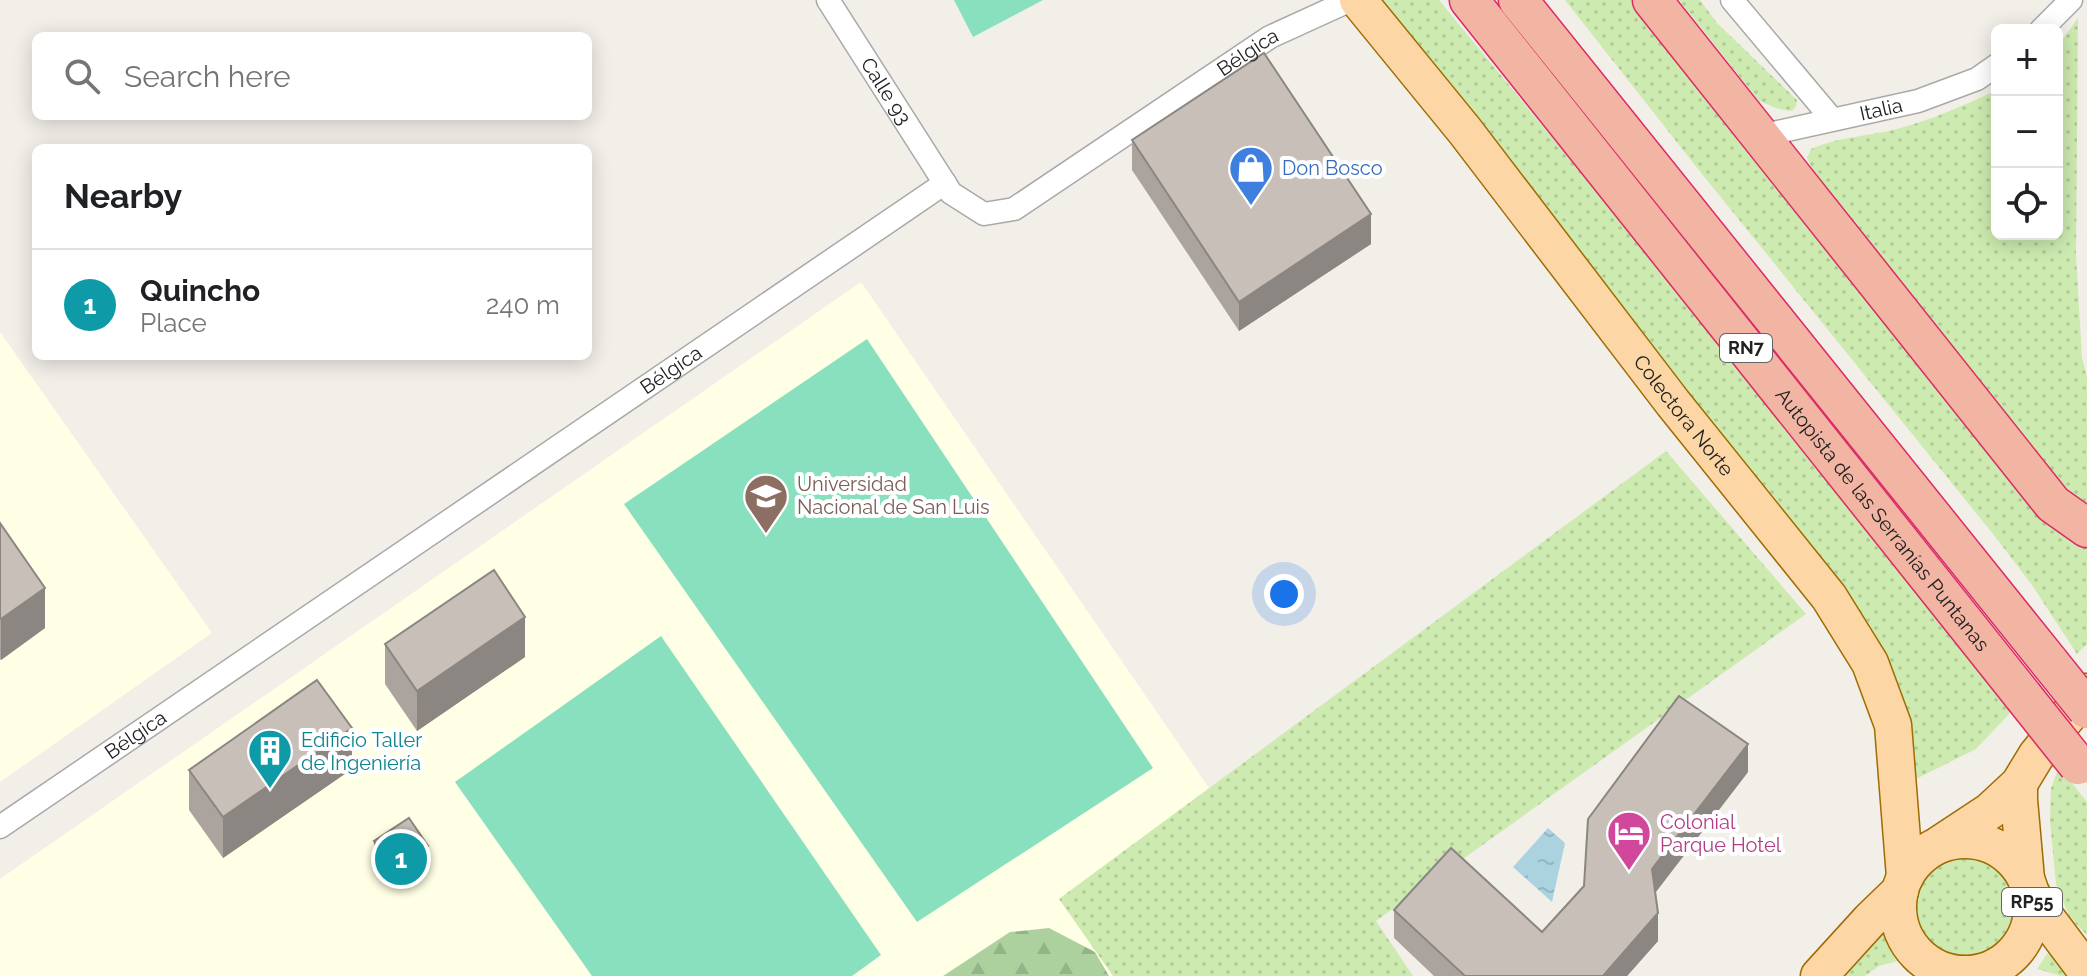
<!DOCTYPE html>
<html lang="en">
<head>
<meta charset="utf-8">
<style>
  :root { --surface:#fff; --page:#f6f6f6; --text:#202124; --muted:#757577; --line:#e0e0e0; --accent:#111827 }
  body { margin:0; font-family:Raleway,sans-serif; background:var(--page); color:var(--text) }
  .controls { position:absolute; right:24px; top:24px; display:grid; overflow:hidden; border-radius:12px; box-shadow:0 4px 20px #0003 }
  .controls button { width:72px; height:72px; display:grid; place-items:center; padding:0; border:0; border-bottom:2px solid var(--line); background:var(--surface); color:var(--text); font:40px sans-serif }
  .you { position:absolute; left:1284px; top:594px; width:28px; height:28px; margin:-20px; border:6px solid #fff; border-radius:50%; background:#1a73e8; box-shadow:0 0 0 12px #1a73e833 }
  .badge { display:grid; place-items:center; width:52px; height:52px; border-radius:50%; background:var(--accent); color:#fff; font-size:26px; font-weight:700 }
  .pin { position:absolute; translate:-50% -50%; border:4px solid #fff; box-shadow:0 2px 8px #0006 }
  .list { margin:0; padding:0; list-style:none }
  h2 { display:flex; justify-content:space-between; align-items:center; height:104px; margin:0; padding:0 32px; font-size:34px }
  h2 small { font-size:26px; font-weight:400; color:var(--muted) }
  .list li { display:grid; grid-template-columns:52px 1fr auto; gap:24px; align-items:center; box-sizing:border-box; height:112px; padding:0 32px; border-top:2px solid var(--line) }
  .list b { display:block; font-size:30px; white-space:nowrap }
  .list p { margin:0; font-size:26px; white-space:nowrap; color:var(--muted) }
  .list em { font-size:26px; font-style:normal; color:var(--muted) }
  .icon { flex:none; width:44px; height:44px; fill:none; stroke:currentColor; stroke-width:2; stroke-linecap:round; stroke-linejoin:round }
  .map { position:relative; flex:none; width:2087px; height:976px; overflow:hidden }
  .search { position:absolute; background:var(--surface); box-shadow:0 4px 20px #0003; left:32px; top:32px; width:560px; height:88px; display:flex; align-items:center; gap:20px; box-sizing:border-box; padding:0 28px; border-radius:12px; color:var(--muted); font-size:30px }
  .panel { position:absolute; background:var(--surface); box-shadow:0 4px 20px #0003; left:32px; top:144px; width:560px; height:216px; border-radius:12px }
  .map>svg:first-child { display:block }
  .education { fill:#ffffe5 }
  .grass { fill:url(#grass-dots) }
  .forest { fill:url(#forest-firs) }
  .pitch { fill:#88e0be }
  .water { fill:url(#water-ripples) }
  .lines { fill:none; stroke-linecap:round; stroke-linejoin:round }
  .minor-casing { stroke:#a9a9a9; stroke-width:25 }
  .primary-casing { stroke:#a06b00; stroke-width:39 }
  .trunk-casing { stroke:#dc2a67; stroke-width:41 }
  .minor { stroke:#fff; stroke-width:22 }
  .primary { stroke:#fcd6a4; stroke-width:36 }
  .trunk { stroke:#f2b4a3; stroke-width:38 }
  .trunk-bridge-casing { stroke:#dc2a67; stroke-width:41; stroke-linecap:butt }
  .trunk-bridge { stroke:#f2b4a3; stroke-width:38 }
  .wall { fill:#aba49e }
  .shaded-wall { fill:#8b8681 }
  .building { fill:#c7bfb8; stroke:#8b8681; stroke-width:2 }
  .labels { text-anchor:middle; stroke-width:8; stroke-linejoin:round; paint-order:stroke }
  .shield { fill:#fff; stroke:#646464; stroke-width:2 }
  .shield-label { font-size:18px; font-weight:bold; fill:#222 }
  .street-label { font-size:20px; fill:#222; stroke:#fff }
  .shop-label { font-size:20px; fill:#366cbe; stroke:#fff; text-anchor:start }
  .education-label { font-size:20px; fill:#785e54; stroke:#fff; text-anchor:start }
  .culture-label { font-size:20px; fill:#0d838f; stroke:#fff; text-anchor:start }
  .hotel-label { font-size:20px; fill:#b23c85; stroke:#fff; text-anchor:start }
</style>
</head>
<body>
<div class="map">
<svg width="2087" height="976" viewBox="0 0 2087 976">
  <defs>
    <pattern id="grass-dots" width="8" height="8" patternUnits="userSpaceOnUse" patternTransform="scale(2)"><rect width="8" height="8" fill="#cdebb0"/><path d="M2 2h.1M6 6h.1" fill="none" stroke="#b0c997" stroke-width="1.8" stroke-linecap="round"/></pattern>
    <pattern id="forest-firs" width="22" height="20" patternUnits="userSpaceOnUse" patternTransform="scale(2)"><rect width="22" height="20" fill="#add19e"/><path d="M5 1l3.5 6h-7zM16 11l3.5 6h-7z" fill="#95b388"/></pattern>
    <pattern id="water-ripples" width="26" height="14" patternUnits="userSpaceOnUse" patternTransform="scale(2)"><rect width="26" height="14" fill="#aad3df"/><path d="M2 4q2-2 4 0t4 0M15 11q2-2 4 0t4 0" fill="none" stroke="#92b5bf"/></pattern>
  </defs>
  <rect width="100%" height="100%" fill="#f2efe9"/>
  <!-- education -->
  <path class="education" d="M861 282 1209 788 1060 898 1113 976H0V879Z
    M0 332 212 633 0 782Z"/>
  <!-- grass -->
  <path class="grass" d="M1370 0H1439L1656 264 2011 712 1976 749 1916 779 1909 718Z
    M1565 0H1633L2087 545V644L2077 654 2032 585 1997 539 1698 169Z
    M1679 0H1700L1717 23 1797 100 1796 106 1792 111 1779 109 1759 101Z
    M2078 18 2076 255 2082 358 2087 377V509L2068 498 1813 170 1807 158 1811 149C1838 137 1868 136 1897 129 1931 120 1965 105 1997 90V234H2057V47Z
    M1666 451 1806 614 1376 921 1413 976H1113L1059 899Z
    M2059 767 2087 802V935L2070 918 2056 884 2050 821 2051 788Z
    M1911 908a54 54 0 1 1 108 0a54 54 0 1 1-108 0Z
    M1889 915 1901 960 1879 966 1865 976H1836Z
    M2051 948 2071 976H2061L2037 969Z"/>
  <!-- forest -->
  <path class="forest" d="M1049 928 1095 952 1109 976H943L1010 932Z"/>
  <!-- pitch -->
  <path class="pitch" d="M954 0H1043L973 37Z
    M867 339 1153 768 917 922 624 504Z
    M661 636 881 955 852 976H592L455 782Z"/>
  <!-- water -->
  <path class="water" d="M1548 828 1565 843 1552 902 1513 867Z"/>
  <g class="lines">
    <!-- minor casing -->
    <g class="minor-casing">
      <g id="minor">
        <path id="s1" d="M828 0 951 193 984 214 1014 209 1270 37 1351 0"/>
        <path d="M1732 0 1832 119"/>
        <path d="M2041 30 2071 0"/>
        <path id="s2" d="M1760 136 1918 101 1977 79 1997 65"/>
        <path id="s3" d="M0 827 945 183"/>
      </g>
    </g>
    <!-- primary casing -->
    <g class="primary-casing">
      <g id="primary">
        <path id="s4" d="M1358 0 1465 131 1673 403 1829 597 1870 663 1893 725 1905 877"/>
        <path d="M2019 784V800L2026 879"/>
        <circle cx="1965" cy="907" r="67"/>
        <path d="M1940 844 1990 811 2019 784 2036 756 2087 692"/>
        <path d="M2031 893 2045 916 2087 972"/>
        <path d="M1819 976 1870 920 1900 891"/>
      </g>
    </g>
    <!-- trunk casing -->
    <g class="trunk-casing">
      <g id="trunk">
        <path id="s5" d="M1469 0 2023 696"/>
        <path d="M1518 0 2050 663"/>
        <path d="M1652 0 2053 504 2087 528"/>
      </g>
    </g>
    <!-- minor -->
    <use href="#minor" class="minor"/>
    <!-- primary -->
    <use href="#primary" class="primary"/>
    <!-- trunk -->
    <use href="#trunk" class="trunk"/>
    <!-- trunk-bridge casing -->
    <g class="trunk-bridge-casing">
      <path id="trunk-bridge" d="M2050 663 2087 709
        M2023 696 2078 765"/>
    </g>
    <!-- trunk-bridge -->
    <use href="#trunk-bridge" class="trunk-bridge"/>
  </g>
  <!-- wall -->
  <path class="wall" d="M1132 140 1371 244 1239 331 1132 170Z
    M0 523 45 628 1 660 0 659Z
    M385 644 525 657 417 731 385 684Z
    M352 769 223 858 189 810V770Z
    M1748 772 1655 893 1658 941 1627 976H1434L1394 938V910L1542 932Z
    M374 841 428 861 393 885 374 857Z"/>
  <!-- shaded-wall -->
  <path class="shaded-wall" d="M1371 214V244L1239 331V302Z
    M45 588V628L1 660V619Z
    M525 617V657L417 731V691Z
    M352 728V769L223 858V817Z
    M1748 744V772L1652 897V869Z
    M428 846V861L393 885V869Z
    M1658 913V941L1627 976H1603Z"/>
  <!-- building -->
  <path class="building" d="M1264 53 1371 214 1239 302 1132 140Z
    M0 523 45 588 1 619 0 618Z
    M494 570 525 617 417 691 385 644Z
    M317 680 352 728 223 817 189 770Z
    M1679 696 1748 744 1652 869 1658 913 1603 976H1465L1394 910 1451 848 1542 932 1584 886 1588 819Z
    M409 818 428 846 393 869 374 841Z"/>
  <!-- icons -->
  <defs>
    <g id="shop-pin" transform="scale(2.3)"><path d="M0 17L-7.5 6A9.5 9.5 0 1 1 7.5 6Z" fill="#3f7fe0" stroke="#fff"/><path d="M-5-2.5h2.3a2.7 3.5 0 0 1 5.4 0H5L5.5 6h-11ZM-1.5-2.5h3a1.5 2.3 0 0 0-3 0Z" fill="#fff"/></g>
    <g id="university-pin" transform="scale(2.3)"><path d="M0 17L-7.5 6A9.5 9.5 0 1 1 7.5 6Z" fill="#8d6e63" stroke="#fff"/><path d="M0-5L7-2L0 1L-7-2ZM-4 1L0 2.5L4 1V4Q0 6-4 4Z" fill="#fff"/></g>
    <g id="building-pin" transform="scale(2.3)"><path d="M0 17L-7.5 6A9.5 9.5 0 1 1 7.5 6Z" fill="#0f9aa8" stroke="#fff"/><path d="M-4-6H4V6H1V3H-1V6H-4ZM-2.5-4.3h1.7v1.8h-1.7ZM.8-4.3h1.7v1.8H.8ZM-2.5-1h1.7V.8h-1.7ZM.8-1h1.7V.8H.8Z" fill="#fff"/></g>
    <g id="hotel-pin" transform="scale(2.3)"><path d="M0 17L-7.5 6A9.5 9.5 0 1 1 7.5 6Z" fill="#d1479c" stroke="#fff"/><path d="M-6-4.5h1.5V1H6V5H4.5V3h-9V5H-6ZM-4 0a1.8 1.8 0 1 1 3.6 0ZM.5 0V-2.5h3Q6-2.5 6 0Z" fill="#fff"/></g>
  </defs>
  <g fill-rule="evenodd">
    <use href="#shop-pin" x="1251" y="168"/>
    <use href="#university-pin" x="766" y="496"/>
    <use href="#building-pin" x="270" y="751"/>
    <use href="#hotel-pin" x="1629" y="833"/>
  </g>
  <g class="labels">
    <!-- shield labels -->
    <g class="shield">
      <rect x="1720" y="334" width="52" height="28" rx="6"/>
      <rect x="2002" y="888" width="60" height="28" rx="6"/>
    </g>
    <g class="shield-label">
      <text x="1746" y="354">RN7</text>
      <text x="2032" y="908">RP55</text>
    </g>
    <!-- street labels -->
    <g class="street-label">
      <text dy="7" stroke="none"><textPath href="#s1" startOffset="580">Bélgica</textPath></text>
      <text dy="7" stroke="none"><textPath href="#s1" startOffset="108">Calle 93</textPath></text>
      <text dy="7" stroke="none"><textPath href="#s2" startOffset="124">Italia</textPath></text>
      <text dy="7" stroke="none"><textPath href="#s3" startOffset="812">Bélgica</textPath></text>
      <text dy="7" stroke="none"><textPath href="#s4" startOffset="528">Colectora Norte</textPath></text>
      <text dy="7" stroke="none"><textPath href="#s5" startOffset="664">Autopista de las Serranías Puntanas</textPath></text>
      <text dy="7" stroke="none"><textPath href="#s3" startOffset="164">Bélgica</textPath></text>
    </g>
    <!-- shop labels -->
    <g class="shop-label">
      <text x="1282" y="175">Don Bosco</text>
    </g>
    <!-- education labels -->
    <g class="education-label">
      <text x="797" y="491">Universidad<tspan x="797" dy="23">Nacional de San Luis</tspan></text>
    </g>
    <!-- culture labels -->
    <g class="culture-label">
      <text x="301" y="747">Edificio Taller<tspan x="301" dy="23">de Ingeniería</tspan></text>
    </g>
    <!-- hotel labels -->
    <g class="hotel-label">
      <text x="1660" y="829">Colonial<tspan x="1660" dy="23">Parque Hotel</tspan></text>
    </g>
  </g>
</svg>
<div class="controls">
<button>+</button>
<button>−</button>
<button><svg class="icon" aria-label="locate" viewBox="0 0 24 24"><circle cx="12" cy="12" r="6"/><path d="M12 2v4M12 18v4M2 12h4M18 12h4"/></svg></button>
</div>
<div class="you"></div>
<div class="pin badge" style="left:401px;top:859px;background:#0f9aa8">1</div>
<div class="search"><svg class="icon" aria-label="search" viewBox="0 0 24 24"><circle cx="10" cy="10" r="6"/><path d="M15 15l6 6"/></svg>Search here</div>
<section class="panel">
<h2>Nearby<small></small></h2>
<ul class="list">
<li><span class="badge" style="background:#0f9aa8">1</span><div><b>Quincho</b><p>Place</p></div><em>240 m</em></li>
</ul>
</section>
</div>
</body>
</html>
